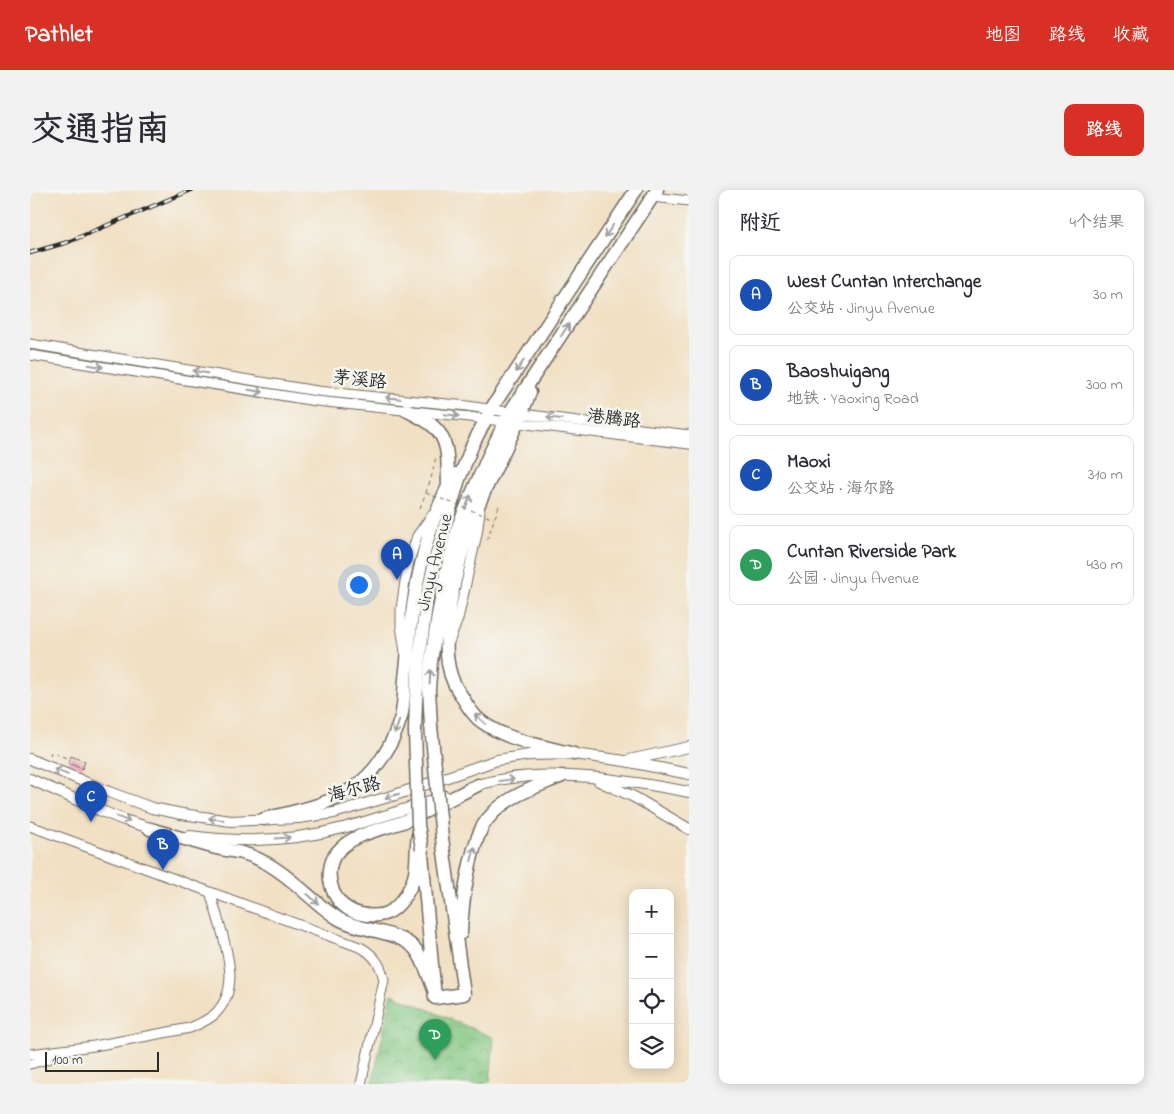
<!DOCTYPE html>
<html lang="zh">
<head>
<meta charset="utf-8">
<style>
  :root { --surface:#fff; --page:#f2f2f3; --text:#2b2b33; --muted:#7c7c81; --line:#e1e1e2; --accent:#d93025 }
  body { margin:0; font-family:"Indie Flower","LXGW WenKai TC",sans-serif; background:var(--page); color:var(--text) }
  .controls { position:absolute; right:15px; bottom:15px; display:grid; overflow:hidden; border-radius:10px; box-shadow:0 2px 12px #0003 }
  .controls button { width:45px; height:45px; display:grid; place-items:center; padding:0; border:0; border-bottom:1px solid var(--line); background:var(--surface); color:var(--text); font:25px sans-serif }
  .scale { position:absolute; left:15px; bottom:12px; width:114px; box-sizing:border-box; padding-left:5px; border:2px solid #2b2b2b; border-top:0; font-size:14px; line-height:18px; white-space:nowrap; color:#2b2b2b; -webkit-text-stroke:4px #f6f6f2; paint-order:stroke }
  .you { position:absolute; left:328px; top:394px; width:18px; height:18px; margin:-12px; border:4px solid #fff; border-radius:50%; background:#1a73e8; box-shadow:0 0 0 8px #1a73e833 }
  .badge { display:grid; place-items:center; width:32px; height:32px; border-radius:50%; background:var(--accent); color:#fff; font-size:16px; font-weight:700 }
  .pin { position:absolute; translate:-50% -41px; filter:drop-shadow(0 1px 2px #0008) }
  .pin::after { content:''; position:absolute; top:26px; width:18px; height:15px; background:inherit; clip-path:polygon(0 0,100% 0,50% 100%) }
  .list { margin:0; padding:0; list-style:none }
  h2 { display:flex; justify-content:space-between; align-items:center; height:65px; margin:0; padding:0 20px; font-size:21px }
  h2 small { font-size:16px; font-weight:400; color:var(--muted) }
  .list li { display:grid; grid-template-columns:32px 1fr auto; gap:15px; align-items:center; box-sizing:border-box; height:80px; margin:0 10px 10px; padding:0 10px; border:1px solid var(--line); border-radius:10px }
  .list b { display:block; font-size:19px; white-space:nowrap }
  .list p { margin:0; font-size:16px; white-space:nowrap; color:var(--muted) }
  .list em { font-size:16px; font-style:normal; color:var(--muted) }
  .icon { flex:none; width:28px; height:28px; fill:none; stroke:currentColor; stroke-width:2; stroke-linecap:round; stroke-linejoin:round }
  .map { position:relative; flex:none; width:659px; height:894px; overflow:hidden; border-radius:10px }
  header { display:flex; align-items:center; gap:30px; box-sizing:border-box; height:70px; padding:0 25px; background:var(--accent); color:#fff }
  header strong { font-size:24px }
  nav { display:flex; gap:28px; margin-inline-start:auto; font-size:18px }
  .intro { display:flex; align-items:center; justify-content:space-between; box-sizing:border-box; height:120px; padding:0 30px }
  h1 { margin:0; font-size:35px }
  .button { padding:12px 22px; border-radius:10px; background:var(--accent); color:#fff; font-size:18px; font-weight:700 }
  main { display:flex; gap:30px; padding:0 30px }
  aside { flex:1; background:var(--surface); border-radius:10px; box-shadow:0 2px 12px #0003 }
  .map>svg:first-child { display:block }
  .park { fill:url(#park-crowns); stroke:#567856 }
  .building { fill:url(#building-back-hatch) }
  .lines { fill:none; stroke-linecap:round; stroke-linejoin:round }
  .minor-casing { stroke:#706a60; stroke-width:11 }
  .major-casing { stroke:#706a60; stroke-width:12 }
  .highway-casing { stroke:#706a60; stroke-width:15 }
  .path { stroke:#706a60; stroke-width:1; stroke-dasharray:4 4; stroke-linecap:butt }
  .minor { stroke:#fff; stroke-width:9 }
  .major { stroke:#fff; stroke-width:10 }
  .highway { stroke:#fff; stroke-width:12 }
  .rail-casing { stroke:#2b2b2b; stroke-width:4.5 }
  .rail { stroke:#f6f6f2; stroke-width:2.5; stroke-dasharray:8; stroke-linecap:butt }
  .highway-bridge-casing { stroke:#706a60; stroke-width:15; stroke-linecap:butt }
  .path-bridge { stroke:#706a60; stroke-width:1; stroke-dasharray:4 4; stroke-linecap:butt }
  .highway-bridge { stroke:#fff; stroke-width:12 }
  .oneway { stroke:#a0a0a0 }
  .labels { text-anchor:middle; stroke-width:5; stroke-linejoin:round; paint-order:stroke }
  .street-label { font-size:18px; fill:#2b2b2b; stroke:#f6f6f2 }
</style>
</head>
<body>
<header>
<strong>Pathlet</strong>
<nav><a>地图</a><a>路线</a><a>收藏</a></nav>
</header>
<div class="intro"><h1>交通指南</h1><a class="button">路线</a></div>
<main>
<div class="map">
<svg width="659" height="894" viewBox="0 0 659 894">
  <defs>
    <pattern id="park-crowns" width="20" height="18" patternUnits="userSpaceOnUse" patternTransform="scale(1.25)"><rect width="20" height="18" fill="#82c680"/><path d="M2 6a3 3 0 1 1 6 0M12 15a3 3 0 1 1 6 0" fill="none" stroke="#6ba169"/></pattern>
    <pattern id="building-back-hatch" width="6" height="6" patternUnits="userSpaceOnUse" patternTransform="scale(1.25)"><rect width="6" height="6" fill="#f0a5be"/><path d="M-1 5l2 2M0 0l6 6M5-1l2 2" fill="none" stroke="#ce8ea3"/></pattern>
  </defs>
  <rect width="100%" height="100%" fill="#f6f6f2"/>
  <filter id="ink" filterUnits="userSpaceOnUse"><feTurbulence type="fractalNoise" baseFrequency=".02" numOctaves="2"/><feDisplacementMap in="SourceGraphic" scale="10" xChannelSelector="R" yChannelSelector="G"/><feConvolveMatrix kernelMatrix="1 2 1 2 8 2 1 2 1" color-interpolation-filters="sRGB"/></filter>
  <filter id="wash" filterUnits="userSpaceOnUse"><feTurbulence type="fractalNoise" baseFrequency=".0096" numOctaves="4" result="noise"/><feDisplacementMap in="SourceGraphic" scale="20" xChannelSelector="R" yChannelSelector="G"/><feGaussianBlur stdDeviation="1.12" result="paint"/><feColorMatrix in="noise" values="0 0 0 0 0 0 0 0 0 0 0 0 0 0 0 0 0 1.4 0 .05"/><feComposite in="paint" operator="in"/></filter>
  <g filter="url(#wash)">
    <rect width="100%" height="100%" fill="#f1e0c3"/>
    <!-- park -->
    <path class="park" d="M362 804 464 848 460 891 455 894H342Z"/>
    <g id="blocks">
      <!-- building -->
      <path class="building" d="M41 566 55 572 52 579 38 573Z"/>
    </g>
  </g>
  <g filter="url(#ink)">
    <use href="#blocks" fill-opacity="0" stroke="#706a60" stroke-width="1"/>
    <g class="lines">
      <!-- minor casing -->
      <g class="minor-casing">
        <path id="minor" d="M622 7 659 11
          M0 154 287 201 437 216 492 224 659 245
          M0 165 286 211 431 226 659 254
          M419 452 428 429 447 344 450 321
          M375 462 371 436V419L375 391 379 372 387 346 402 325
          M0 636 180 702C184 715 188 729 192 742 199 769 208 800 186 823 179 830 169 834 160 838L64 856 0 864
          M180 702 332 758C345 766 351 775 354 790L331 894
          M0 874 35 864"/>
      </g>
      <!-- major casing -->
      <g class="major-casing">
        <path id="major" d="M0 569 79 602 122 618 152 624 201 631 268 628 304 623 365 605 467 570 499 565 544 564 595 571 659 584
          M599 570 659 557
          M0 589 69 620 94 630 127 640
          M569 591 604 607 659 639
          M440 597C508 575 591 589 659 602
          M160 646C210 653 264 651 313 638 347 629 381 617 415 606"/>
      </g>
      <!-- highway casing -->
      <g class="highway-casing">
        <path id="highway" d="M500 202C487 239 467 273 451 309 433 350 409 433 419 478 421 488 425 497 431 505 436 514 443 526 452 532 478 551 513 556 544 564
          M376 220C385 225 395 229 403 236 421 251 417 275 418 296
          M401 536 399 499 401 472 408 425 417 379 428 337 440 308 459 265 480 222 627 0
          M385 541 386 510 389 470 397 407 406 367 429 289 442 256 461 219 606 0
          M234 629C265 621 297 616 323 598 347 582 363 554 371 527 374 515 374 501 375 489 378 463 380 436 384 410 391 368 403 320 425 284
          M120 639C142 645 164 652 186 658 194 660 203 661 212 663 220 665 229 669 236 673 264 688 283 713 309 729 331 742 370 740 386 760 395 772 399 788 405 802
          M388 645C386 657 387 671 385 683 383 695 372 714 361 721 350 728 332 726 320 720 299 709 292 676 310 659 328 641 358 639 380 629 403 618 426 606 448 595
          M392 664 405 808 434 804 412 648
          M431 743C432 712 439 665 452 637 455 632 460 626 464 622 482 604 509 596 532 586"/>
      </g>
      <!-- path -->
      <path class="path" d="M390 318 401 289 406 267
        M457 350 470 313
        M20 566 21 562 39 569"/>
      <!-- minor -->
      <use href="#minor" class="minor"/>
      <!-- major -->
      <use href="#major" class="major"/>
      <!-- highway -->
      <use href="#highway" class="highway"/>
      <!-- rail casing -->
      <g class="rail-casing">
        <path id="rail" d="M0 63 38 52 161 0"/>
      </g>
      <!-- rail -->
      <use href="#rail" class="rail"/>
      <!-- highway-bridge casing -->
      <g class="highway-bridge-casing">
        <path id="highway-bridge" d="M401 536 412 648
          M385 541 388 635 392 659"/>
      </g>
      <!-- path-bridge -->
      <path class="path-bridge" d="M396 303 464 329"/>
      <!-- highway-bridge -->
      <use href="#highway-bridge" class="highway-bridge"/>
    </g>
    <!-- one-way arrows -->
    <defs><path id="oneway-shaft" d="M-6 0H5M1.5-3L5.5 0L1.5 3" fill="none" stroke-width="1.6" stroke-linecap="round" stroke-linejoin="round" transform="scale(1.25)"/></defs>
    <g class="oneway">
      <use href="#oneway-shaft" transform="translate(579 41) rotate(124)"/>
      <use href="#oneway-shaft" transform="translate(535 140) rotate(-57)"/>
      <use href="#oneway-shaft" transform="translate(66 176) rotate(9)"/>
      <use href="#oneway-shaft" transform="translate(490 176) rotate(124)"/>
      <use href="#oneway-shaft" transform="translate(170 182) rotate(-171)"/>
      <use href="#oneway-shaft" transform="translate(226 201) rotate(9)"/>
      <use href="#oneway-shaft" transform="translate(363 208) rotate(-174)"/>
      <use href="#oneway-shaft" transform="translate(422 225) rotate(6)"/>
      <use href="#oneway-shaft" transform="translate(524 228) rotate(-173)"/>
      <use href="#oneway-shaft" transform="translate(438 312) rotate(-68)"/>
      <use href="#oneway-shaft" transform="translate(400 487) rotate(-87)"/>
      <use href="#oneway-shaft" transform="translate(450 529) rotate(-139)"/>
      <use href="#oneway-shaft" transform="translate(367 537) rotate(110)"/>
      <use href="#oneway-shaft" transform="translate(31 582) rotate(-157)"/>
      <use href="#oneway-shaft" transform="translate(477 590) rotate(-8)"/>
      <use href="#oneway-shaft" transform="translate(362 606) rotate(163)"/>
      <use href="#oneway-shaft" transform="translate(93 629) rotate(20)"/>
      <use href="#oneway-shaft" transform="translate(186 629) rotate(-173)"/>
      <use href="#oneway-shaft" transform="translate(253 648) rotate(-4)"/>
      <use href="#oneway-shaft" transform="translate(443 664) rotate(-76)"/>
      <use href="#oneway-shaft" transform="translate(283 709) rotate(42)"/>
    </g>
  </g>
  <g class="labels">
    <!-- street labels -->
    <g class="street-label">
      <text transform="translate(330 189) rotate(6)" y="6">茅溪路</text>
      <text transform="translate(584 228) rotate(7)" y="6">港腾路</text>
      <text transform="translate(404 372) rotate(-76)" y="6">Jinyu Avenue</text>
      <text transform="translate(324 599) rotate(-15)" y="6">海尔路</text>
    </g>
  </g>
</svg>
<div class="controls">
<button>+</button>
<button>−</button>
<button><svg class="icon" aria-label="locate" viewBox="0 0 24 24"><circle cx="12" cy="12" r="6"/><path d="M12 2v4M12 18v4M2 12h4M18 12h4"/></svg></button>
<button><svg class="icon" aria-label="layers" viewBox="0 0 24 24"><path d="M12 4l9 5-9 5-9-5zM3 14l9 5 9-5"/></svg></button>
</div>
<div class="scale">100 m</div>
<div class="you"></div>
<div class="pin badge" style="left:367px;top:390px;background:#1a4fb4">A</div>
<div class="pin badge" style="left:133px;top:680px;background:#1a4fb4">B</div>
<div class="pin badge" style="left:61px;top:632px;background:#1a4fb4">C</div>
<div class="pin badge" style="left:405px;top:870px;background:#2e9e5b">D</div>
</div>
<aside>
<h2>附近<small>4个结果</small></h2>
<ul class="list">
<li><span class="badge" style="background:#1a4fb4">A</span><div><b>West Cuntan Interchange</b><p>公交站 · Jinyu Avenue</p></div><em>30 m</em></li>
<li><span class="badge" style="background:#1a4fb4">B</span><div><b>Baoshuigang</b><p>地铁 · Yaoxing Road</p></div><em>300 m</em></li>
<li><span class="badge" style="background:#1a4fb4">C</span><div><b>Maoxi</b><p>公交站 · 海尔路</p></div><em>310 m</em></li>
<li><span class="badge" style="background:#2e9e5b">D</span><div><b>Cuntan Riverside Park</b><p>公园 · Jinyu Avenue</p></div><em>430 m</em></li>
</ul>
</aside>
</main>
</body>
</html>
